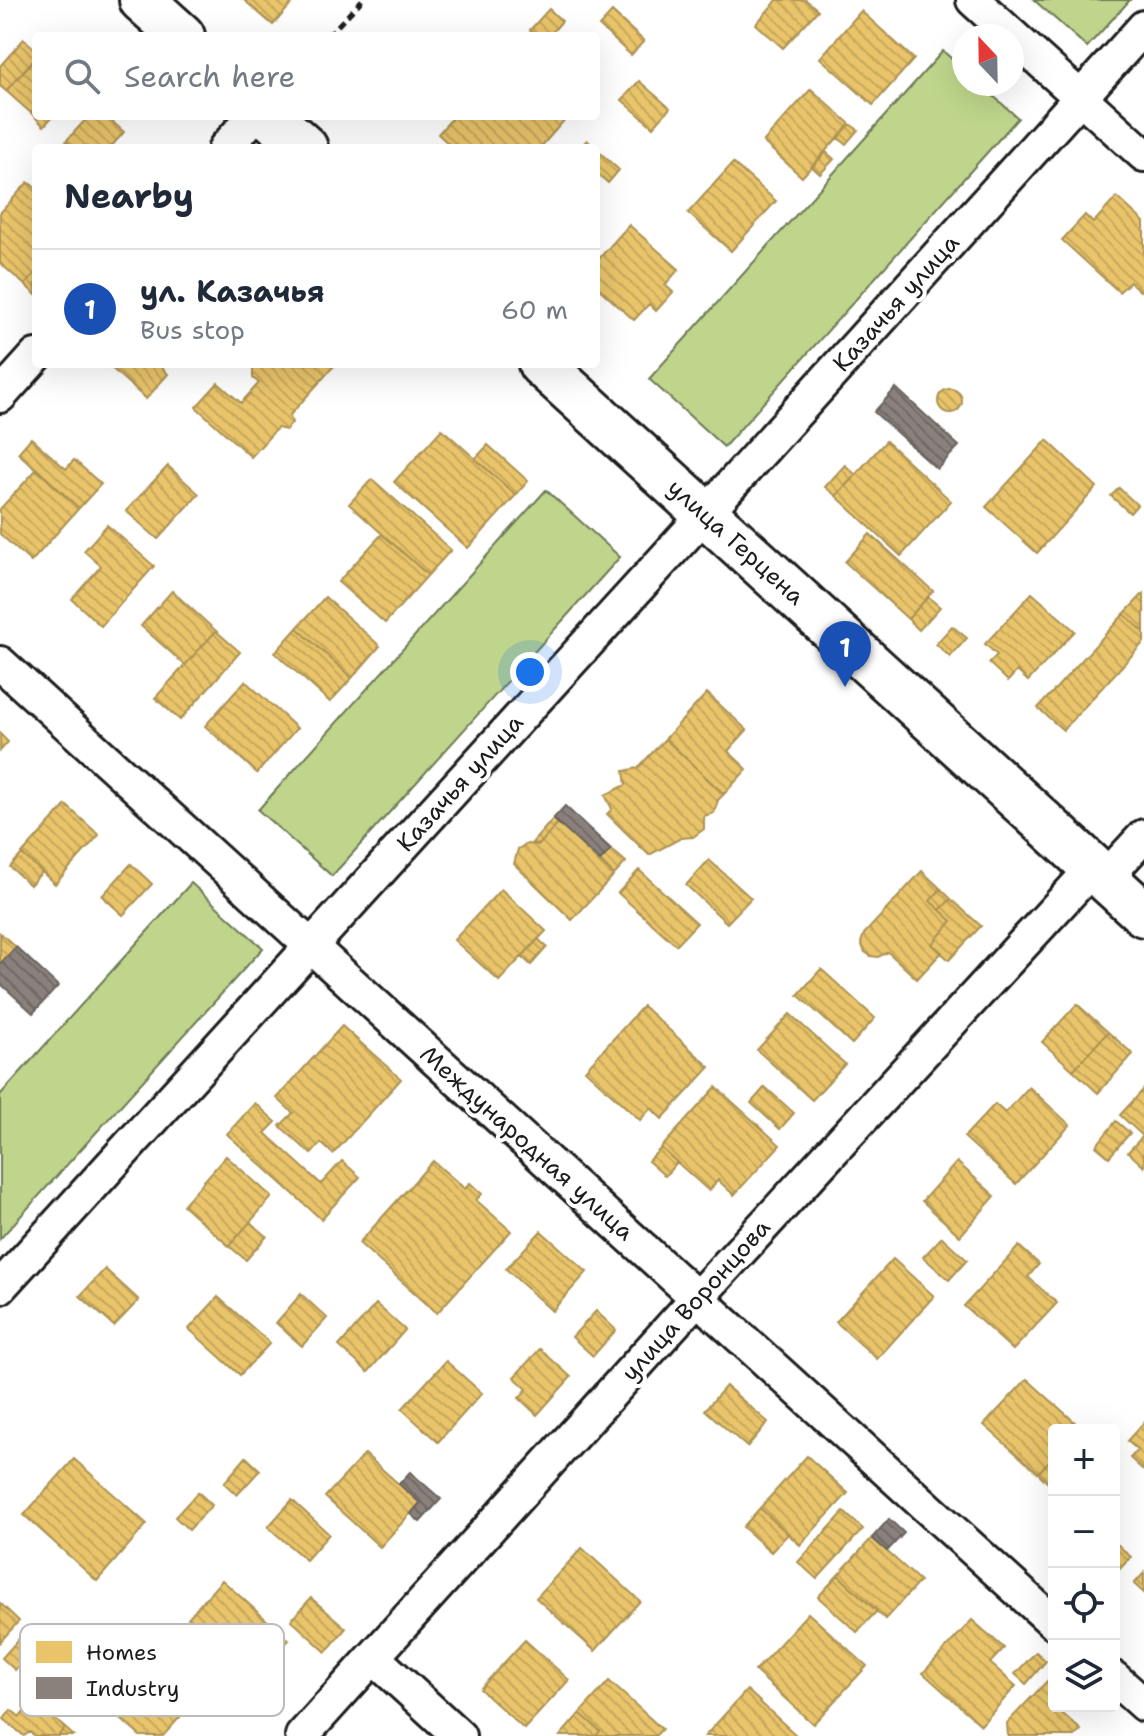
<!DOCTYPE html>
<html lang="en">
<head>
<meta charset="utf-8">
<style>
  :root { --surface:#fff; --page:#f2f2f3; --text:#1f2937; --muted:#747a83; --line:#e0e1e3; --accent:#db2777 }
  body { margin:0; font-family:"Shantell Sans",sans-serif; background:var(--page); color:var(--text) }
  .controls { position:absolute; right:24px; bottom:24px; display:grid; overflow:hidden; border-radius:8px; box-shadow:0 8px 32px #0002 }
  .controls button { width:72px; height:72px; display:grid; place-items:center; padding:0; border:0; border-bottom:2px solid var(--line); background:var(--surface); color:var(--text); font:40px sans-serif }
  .compass { position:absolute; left:952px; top:24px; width:72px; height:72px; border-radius:50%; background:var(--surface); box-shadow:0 8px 32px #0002; rotate:338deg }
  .you { position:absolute; left:530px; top:672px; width:28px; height:28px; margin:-20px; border:6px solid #fff; border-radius:50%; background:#1a73e8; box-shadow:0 0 0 12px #1a73e833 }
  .badge { display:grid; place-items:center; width:52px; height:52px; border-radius:50%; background:var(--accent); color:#fff; font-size:26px; font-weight:700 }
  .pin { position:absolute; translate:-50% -66px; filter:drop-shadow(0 2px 4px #0008) }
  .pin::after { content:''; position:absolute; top:42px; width:28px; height:24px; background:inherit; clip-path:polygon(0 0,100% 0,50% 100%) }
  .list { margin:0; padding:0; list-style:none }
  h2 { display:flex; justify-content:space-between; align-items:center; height:104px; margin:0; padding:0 32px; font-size:34px }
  h2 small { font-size:26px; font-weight:400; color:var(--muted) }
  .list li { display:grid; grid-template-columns:52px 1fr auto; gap:24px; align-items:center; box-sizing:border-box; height:120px; padding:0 32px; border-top:2px solid var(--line) }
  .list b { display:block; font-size:30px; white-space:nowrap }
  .list p { margin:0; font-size:26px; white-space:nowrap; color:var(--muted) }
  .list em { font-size:26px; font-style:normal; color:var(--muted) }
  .icon { flex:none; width:44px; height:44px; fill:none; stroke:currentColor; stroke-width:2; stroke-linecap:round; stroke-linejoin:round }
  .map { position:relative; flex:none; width:1144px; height:1736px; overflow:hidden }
  .search { position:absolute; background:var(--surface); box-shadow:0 8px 32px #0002; left:32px; top:32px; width:568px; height:88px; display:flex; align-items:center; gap:20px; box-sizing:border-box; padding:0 28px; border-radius:8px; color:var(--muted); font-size:30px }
  .panel { position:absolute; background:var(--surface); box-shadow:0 8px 32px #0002; left:32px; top:144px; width:568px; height:224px; border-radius:8px }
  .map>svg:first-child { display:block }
  .grass { fill:#bed58b; stroke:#6d7854; stroke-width:2 }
  .homes { fill:url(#homes-back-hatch); stroke:#ac9253; stroke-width:2 }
  .industry { fill:url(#industry-back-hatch); stroke:#69635f; stroke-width:2 }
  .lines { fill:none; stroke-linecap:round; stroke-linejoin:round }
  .street-casing { stroke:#1c1c1c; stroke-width:38 }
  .secondary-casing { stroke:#1c1c1c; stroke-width:50 }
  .path { stroke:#1c1c1c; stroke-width:5; stroke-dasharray:8 6; stroke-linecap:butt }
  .street { stroke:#fff; stroke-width:32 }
  .secondary { stroke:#fff; stroke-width:44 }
  .labels { text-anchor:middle; stroke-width:8; stroke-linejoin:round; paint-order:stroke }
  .street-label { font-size:24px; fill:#1c1c1c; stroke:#fff }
  .key { fill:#fff; stroke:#bbb; stroke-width:2 }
  .key-label { font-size:22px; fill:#1c1c1c }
</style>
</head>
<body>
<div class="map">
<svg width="1144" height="1736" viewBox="0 0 1144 1736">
  <defs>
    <pattern id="homes-back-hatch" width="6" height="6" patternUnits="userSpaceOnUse" patternTransform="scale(2)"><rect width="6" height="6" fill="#e9c46a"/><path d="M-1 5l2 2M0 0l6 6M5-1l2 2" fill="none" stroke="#c7a85b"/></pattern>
    <pattern id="industry-back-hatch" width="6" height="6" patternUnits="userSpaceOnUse" patternTransform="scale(2)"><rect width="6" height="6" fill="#8a817c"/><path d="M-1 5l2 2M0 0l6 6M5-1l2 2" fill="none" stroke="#706965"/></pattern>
  </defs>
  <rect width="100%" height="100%" fill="#fff"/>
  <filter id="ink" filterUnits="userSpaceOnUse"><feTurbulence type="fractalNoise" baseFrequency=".0125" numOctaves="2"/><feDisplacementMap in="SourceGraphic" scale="16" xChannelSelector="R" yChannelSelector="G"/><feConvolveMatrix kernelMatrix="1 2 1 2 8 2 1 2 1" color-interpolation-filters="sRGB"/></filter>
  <g filter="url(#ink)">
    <!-- grass -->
    <path class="grass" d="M1034 0H1130L1087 47Z
      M943 51 964 70V84H980L1018 118 724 447 649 379Z
      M546 490 620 557 332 876 258 810Z
      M191 883 263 948 0 1239V1095Z"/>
    <!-- homes -->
    <path class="homes" d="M244 0H295L273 25Z
      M777 0H806L818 10 783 48 756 24Z
      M549 9 562 21 549 36H537L530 30Z
      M861 11 914 59 873 105 820 58Z
      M612 12 644 41 631 55 599 26Z
      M24 39 36 50V57L6 91 0 86V66Z
      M36 57V107L31 113 6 91Z
      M639 81 670 108 653 127 622 100Z
      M811 89 850 124 802 177 763 142Z
      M36 107V116H53L44 126 31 113Z
      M89 116H106L124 132 110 148H74L66 141Z
      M454 116H566L567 117 540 148H453L438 134Z
      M850 124 858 130 846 144 838 138Z
      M587 140 595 148H579Z
      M596 149 619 170 608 183 596 172Z
      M826 152 834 159 820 174 812 167Z
      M733 163 776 201 731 251 688 213Z
      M28 182 36 188V272L25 285 0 263V213Z
      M1117 197 1144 222V287L1140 291 1130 282 1119 292 1062 240 1085 215 1093 223Z
      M629 225 679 269 665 285 673 292 656 311 649 304 634 320 596 286V262Z
      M36 272V295L25 285Z
      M107 364H158L168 374 146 399Z
      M256 364H331L334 366 290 415 292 423 286 430 277 428 251 457 196 407 218 383 241 403 259 383 253 378V368Z
      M938 401a12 12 0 1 1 24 0a12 12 0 1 1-24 0Z
      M442 429 516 495 468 548 394 482Z
      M31 438 66 469 74 460 101 484 79 508 18 453Z
      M1047 440 1097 487 1037 553 986 507Z
      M886 441 951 501 901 556 836 496Z
      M488 445 528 481 516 495 475 459Z
      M845 465 856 475 836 496 825 487Z
      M168 466 199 494 158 539 126 511Z
      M37 469 79 508 31 562 0 534V509Z
      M372 479 451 550 428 575 349 504Z
      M1119 488 1137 505 1130 513 1111 496Z
      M107 525 154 566 101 626 72 599 101 566 84 551Z
      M382 534 428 575 385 623 338 582Z
      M870 534 933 591 908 619 845 562Z
      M172 591 216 631 185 665 141 626Z
      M1032 593 1075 631 1028 681 1017 671 1008 681 989 663 997 655 985 644Z
      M1144 593V632L1124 614Z
      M325 597 380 646 352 678 297 628Z
      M928 597 940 607 919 630 908 619Z
      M1124 614 1144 632V642L1063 730 1038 708Z
      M952 626 967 638 950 657 936 644Z
      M297 628 352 678 330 702 275 653Z
      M216 631 240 652 180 720 155 698Z
      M245 681 297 728 257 773 205 726Z
      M707 693 747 730 728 751 747 769 724 794 665 739Z
      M0 734 8 742 0 751Z
      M665 739 724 794 718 800 714 813 704 816V829L693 837 681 838 649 855 607 814 612 809 605 795 626 785 624 771 638 768Z
      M66 805 99 835 55 884 22 854Z
      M553 819 558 823 539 845 532 843Z
      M558 823 614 875 572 920 514 864 518 849 527 844 539 845Z
      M611 849 626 862 614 875 600 861Z
      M22 854 42 872 30 885 10 867Z
      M709 860 751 898 727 923 686 885Z
      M131 864 152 884 123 915 102 896Z
      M639 870 697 923 676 945 618 893Z
      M922 871 941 889 930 901 952 921 932 944 942 952 917 979 888 952 878 957 871 956 865 952 861 943 864 934Z
      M501 889 546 931 499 981 454 940Z
      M941 889 951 899 940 910 930 901Z
      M951 899 981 926 949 960 932 944 952 921 940 910Z
      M0 933 16 947 0 964Z
      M538 939 547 947 531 965 522 957Z
      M821 969 875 1018 852 1044 798 995Z
      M1077 1004 1108 1032 1073 1070 1042 1042Z
      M643 1006 710 1067 662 1119 651 1108 640 1120 585 1070Z
      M790 1014 845 1064 812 1100 757 1050Z
      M342 1026 401 1079 333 1154 321 1143 311 1154 280 1126 293 1113 277 1098Z
      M1108 1032 1133 1054 1098 1093 1073 1070Z
      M716 1087 780 1145 734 1195 718 1180 709 1191 661 1148Z
      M765 1087 794 1113 780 1129 751 1103Z
      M1029 1087 1070 1125 1016 1184 964 1137 995 1104 1005 1113Z
      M1144 1089V1137L1120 1115Z
      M255 1103 276 1122 265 1133 321 1184 342 1161 360 1177 321 1219 227 1134Z
      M1116 1121 1130 1133 1109 1157 1096 1146Z
      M1143 1136 1144 1137V1167L1128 1152Z
      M661 1148 677 1162 665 1176 648 1161Z
      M226 1156 272 1197 229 1246 183 1205Z
      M433 1161 465 1189 470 1183 482 1194 476 1200 511 1231 437 1313 359 1243Z
      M957 1162 995 1196 960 1236 922 1201Z
      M250 1222 267 1236 246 1260 229 1246Z
      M541 1231 587 1272 552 1311 506 1269Z
      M942 1237 967 1260 949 1280 923 1257Z
      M1019 1246 1039 1264 1028 1277 1057 1303 1013 1350 964 1306Z
      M893 1259 934 1296 877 1359 836 1322Z
      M105 1269 139 1300 114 1326 80 1296Z
      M301 1294 327 1318 302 1346 276 1323Z
      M218 1297 270 1343 240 1375 189 1329Z
      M376 1304 405 1330 368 1372 339 1346Z
      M596 1311 616 1330 593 1356 572 1337Z
      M540 1349 571 1377 537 1415 519 1398 527 1389 514 1377Z
      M446 1361 482 1393 438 1442 402 1409Z
      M1027 1379 1080 1427 1078 1430H1054V1456L1038 1473 984 1425Z
      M726 1386 768 1422 747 1447 705 1410Z
      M1144 1422V1471L1130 1458 1138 1450 1127 1441Z
      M365 1454 420 1503 380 1547 325 1497Z
      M807 1456 848 1493 800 1545 760 1508Z
      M1054 1456V1480L1050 1485 1038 1473Z
      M246 1457 260 1470 237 1495 224 1483Z
      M74 1459 147 1524 97 1581 24 1515Z
      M198 1492 212 1505 189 1530 175 1517Z
      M292 1500 329 1534 306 1560 268 1527Z
      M760 1508 788 1534 771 1552 743 1527Z
      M844 1512 863 1529 817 1579 798 1562Z
      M872 1538 920 1581 885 1619 838 1575Z
      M1116 1543 1131 1557 1114 1575V1545Z
      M582 1548 640 1601 595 1651 536 1598Z
      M1144 1573V1593L1134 1584Z
      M838 1575 877 1611 857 1632 818 1597Z
      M222 1580 289 1640 270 1661 254 1646 239 1663 188 1618Z
      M311 1598 346 1628 326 1652 291 1620Z
      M0 1603 19 1621 0 1642Z
      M808 1613 867 1666 813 1724 755 1671Z
      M972 1620 1004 1648 990 1663 1016 1686 981 1725 923 1673Z
      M25 1632 38 1644 15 1670 2 1658Z
      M525 1640 569 1680 524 1729 480 1689Z
      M142 1649 197 1698 163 1736H140L97 1698Z
      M1036 1652 1046 1661 1026 1684 1015 1674Z
      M1048 1680 1054 1685V1706L1081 1730 1075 1736H1008L1007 1723Z
      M609 1681 662 1729 655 1736H596L600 1731 580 1713Z
      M747 1690 797 1736H705Z
      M34 1700 65 1728 58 1736H35L30 1732 24 1736 4 1719 11 1710 20 1717Z
      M580 1713 600 1731 596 1736H560Z
      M65 1728 74 1736H58Z"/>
    <!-- industry -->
    <path class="industry" d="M896 388 959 446 937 469 874 412Z
      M565 806 611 849 600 861 553 819Z
      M16 947 58 986 33 1013 0 983V964Z
      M410 1472 441 1499 420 1522 411 1514 420 1503 399 1484Z
      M889 1519 904 1533 887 1551 872 1538Z"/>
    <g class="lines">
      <!-- street casing -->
      <g class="street-casing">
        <path id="street" d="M973 0 1144 155
          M225 148 254 116
          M0 396 36 356
          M0 663 1054 1623
          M1105 878 1144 836
          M0 1287 677 545 1144 27
          M373 1657 459 1736
          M1114 1678 1144 1705
          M302 1736 697 1298 1093 868"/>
      </g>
      <!-- secondary casing -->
      <g class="secondary-casing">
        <path id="secondary" d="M142 0 182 36
          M269 116 305 148
          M541 364 1144 914"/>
      </g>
      <!-- path -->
      <path class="path" d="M328 36 362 0"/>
      <!-- street -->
      <use href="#street" class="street"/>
      <!-- secondary -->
      <use href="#secondary" class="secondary"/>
    </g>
  </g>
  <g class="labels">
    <!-- street labels -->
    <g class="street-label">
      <text transform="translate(896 303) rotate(-48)" y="8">Казачья улица</text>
      <text transform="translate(736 542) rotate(42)" y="8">улица Герцена</text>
      <text transform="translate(460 783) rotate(-48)" y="8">Казачья улица</text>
      <text transform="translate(527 1143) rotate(42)" y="8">Международная улица</text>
      <text transform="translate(696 1300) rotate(-48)" y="8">улица Воронцова</text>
    </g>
  </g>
  <!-- legend -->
  <rect x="20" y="1624" width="264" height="92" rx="12" class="key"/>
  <rect x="36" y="1641" width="36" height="22" fill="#e9c46a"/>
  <rect x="36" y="1677" width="36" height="22" fill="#8a817c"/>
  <g class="key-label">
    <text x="86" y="1660">Homes</text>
    <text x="86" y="1696">Industry</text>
  </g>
</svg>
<div class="controls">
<button>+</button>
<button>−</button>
<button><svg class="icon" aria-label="locate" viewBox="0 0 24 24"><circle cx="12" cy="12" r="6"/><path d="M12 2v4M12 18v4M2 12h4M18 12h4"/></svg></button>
<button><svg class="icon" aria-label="layers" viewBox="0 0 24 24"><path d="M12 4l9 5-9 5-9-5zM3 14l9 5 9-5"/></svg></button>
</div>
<svg class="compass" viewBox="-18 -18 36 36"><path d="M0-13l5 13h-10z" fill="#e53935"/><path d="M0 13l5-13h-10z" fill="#747a83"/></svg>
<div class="you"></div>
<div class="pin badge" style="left:845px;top:687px;background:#1a4fb4">1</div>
<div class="search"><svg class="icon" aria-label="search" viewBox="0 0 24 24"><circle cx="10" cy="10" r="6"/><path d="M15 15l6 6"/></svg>Search here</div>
<section class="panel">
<h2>Nearby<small></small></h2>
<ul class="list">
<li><span class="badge" style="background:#1a4fb4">1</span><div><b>ул. Казачья</b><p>Bus stop</p></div><em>60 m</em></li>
</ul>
</section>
</div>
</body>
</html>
